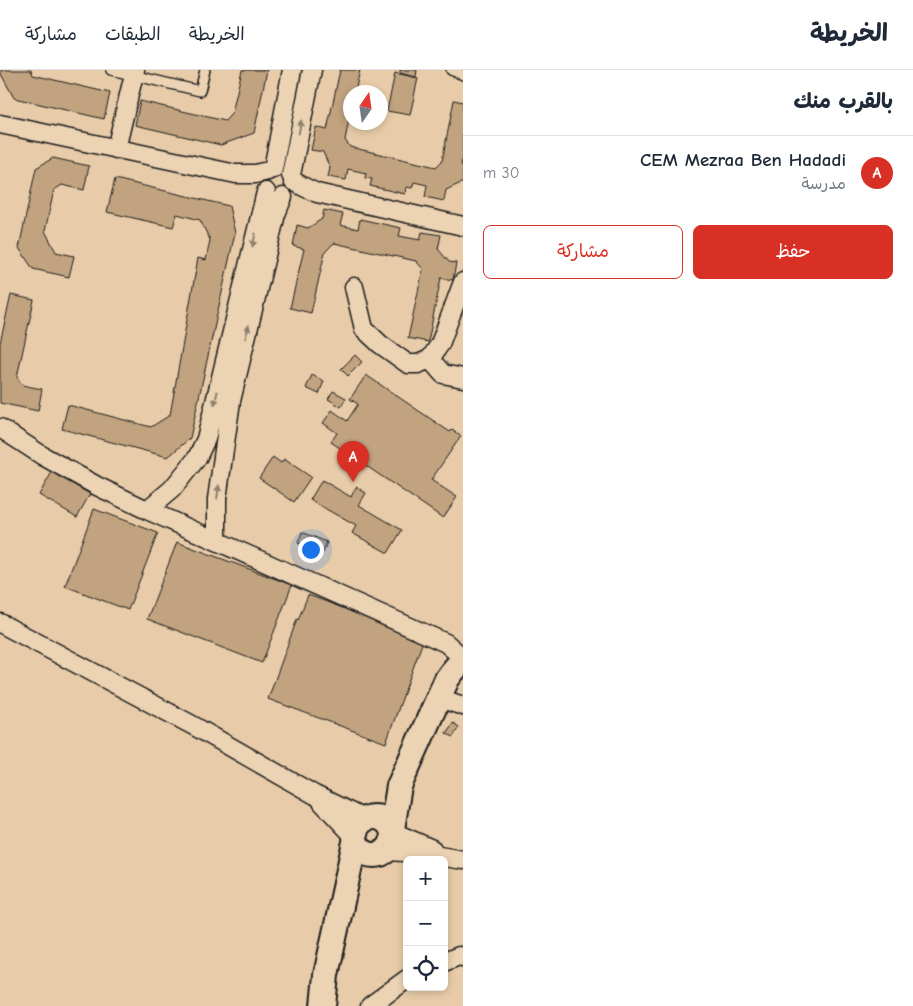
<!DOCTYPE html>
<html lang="ar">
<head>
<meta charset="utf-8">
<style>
  :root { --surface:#fff; --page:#f2f2f3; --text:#1f2937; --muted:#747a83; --line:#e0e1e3; --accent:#d93025 }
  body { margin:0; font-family:"Comic Neue","Playpen Sans Arabic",sans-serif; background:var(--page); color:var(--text); direction:rtl }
  .controls { position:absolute; right:15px; bottom:15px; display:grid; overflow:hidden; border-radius:8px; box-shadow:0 2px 8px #0003 }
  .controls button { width:45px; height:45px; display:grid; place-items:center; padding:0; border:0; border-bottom:1px solid var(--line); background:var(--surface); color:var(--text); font:25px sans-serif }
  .compass { position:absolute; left:343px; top:15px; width:45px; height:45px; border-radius:50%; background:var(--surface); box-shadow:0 2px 8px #0003; rotate:13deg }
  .you { position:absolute; left:310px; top:479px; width:18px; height:18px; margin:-12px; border:4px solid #fff; border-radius:50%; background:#1a73e8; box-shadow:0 0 0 8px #1a73e833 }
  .badge { display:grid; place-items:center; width:32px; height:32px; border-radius:50%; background:var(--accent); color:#fff; font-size:16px; font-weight:700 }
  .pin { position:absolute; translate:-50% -41px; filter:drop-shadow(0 1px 2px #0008) }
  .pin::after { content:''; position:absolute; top:26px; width:18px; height:15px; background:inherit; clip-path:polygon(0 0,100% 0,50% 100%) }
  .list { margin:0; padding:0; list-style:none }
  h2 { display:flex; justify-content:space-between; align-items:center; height:65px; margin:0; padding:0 20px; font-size:21px }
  h2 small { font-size:16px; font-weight:400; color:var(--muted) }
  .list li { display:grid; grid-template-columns:32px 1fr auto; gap:15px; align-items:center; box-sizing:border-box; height:75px; padding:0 20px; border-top:1px solid var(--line) }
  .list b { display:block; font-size:19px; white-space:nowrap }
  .list p { margin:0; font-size:16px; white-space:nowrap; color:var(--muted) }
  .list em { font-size:16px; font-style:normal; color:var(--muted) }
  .actions { display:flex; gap:10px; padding:15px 20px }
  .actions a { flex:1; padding:11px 0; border:1px solid var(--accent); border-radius:8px; text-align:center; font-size:18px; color:var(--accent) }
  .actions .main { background:var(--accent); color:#fff }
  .icon { flex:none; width:28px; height:28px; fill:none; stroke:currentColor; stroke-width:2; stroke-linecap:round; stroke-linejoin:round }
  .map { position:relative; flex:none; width:463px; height:936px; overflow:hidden; direction:ltr }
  header { display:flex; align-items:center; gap:30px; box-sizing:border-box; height:70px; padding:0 25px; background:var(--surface); border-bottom:1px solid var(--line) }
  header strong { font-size:24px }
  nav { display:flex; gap:28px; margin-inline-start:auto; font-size:18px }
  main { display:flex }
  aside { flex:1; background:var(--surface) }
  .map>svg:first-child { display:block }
  .building { fill:#c1a37f; stroke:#1c1c1c }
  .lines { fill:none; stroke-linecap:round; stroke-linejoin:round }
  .lane-casing { stroke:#1c1c1c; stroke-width:12 }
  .street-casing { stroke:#1c1c1c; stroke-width:21 }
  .secondary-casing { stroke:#1c1c1c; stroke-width:28 }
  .lane { stroke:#ebd3b3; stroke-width:9 }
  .street { stroke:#ebd3b3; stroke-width:18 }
  .secondary { stroke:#ebd3b3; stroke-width:24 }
  .oneway { fill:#8e816f }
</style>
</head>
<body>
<header>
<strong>الخريطة</strong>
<nav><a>الخريطة</a><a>الطبقات</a><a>مشاركة</a></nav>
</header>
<main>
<aside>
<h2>بالقرب منك<small></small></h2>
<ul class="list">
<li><span class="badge">A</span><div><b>CEM Mezraa Ben Hadadi</b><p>مدرسة</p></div><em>30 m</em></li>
</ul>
<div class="actions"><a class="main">حفظ</a><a>مشاركة</a></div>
</aside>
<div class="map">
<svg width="463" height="936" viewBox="0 0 463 936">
  <rect width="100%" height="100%" fill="#e8cca9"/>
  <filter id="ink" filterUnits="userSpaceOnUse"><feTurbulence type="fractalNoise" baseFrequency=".02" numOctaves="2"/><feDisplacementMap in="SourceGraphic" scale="10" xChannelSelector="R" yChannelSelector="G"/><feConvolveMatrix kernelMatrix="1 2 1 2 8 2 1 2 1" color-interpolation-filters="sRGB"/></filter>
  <g filter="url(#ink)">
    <!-- building -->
    <path class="building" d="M1 0H31L33 5 110 23 104 49 14 28 1 4Z
      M242 0H267L254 63 221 75 135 55 140 31 225 51 232 43Z
      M340 0H360L355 22H350V45L345 70 350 77 436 97 442 91 454 30 463 32V87L461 95 463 96V113H461L446 120 444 131 425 127 427 115 414 112 412 118 406 117 405 124 370 116 372 109 365 108 366 103 348 99 346 110 328 107 330 98 323 82 311 80 316 57 327 60Z
      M400 0H417L416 7 400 3Z
      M395 3 418 8 410 45 387 41Z
      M53 88 89 96 84 120 62 115 54 120 45 161 56 182 74 186 69 207 33 199 19 178 36 98Z
      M115 109 229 136 235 163 190 368 168 387 62 359 68 335 151 357 170 345 198 188 206 190 210 170 200 150 177 144 173 157 107 142Z
      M324 140 343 144 340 155 358 159 360 149 401 158 399 166 420 170 422 162 441 165 438 179 449 192 456 193 453 210 441 208 428 272 408 268 423 199 416 191 334 173 325 182 311 243 290 238 304 179 293 176 297 155 308 158 322 149Z
      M11 225 34 230 17 307 22 315 42 319 38 341 0 333V273Z
      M355 285 362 292 348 306 341 299Z
      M312 305 324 311 319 324 306 318Z
      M366 305 450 362 452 360 461 366 431 410 457 427 443 448 331 372 337 363 323 353 332 340 347 351 358 334 350 329Z
      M333 321 346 328 341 337 328 329Z
      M273 387 281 393 284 389 311 407 294 432 259 408Z
      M52 402 90 424 77 447 39 425Z
      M322 410 351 427 356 417 366 423 359 435 402 460 388 483 352 463 356 456 310 430Z
      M94 439 158 463 128 540 65 516Z
      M302 462 327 472 323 483 298 473Z
      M177 472 292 515 262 593 147 549Z
      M308 525 424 568 386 673 268 629 297 549 298 550Z
      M453 653 459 657 453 667 446 663Z"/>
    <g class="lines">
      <!-- lane casing -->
      <g class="lane-casing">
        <path id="lane" d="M111 0 200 21 205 0
          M451 0 463 5"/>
      </g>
      <!-- street casing -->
      <g class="street-casing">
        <path id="street" d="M0 54 236 104H255L268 101
          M116 79 135 0
          M273 99 292 0
          M291 105 312 0
          M293 111 306 118 317 123 463 156
          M354 217 364 259 380 274 408 294H418L430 289 440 274 463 212
          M430 289 443 304 463 308
          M0 358 43 386 97 416 147 440 446 573 463 588
          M147 440 172 419 197 388 206 369 266 122
          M217 471V429L231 331 276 144 283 127
          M0 553 194 656 315 725 364 749
          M439 628 463 636
          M322 732 354 766
          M393 762 432 779
          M387 781 421 783 463 790
          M444 892 459 886 463 887
          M370 936 407 909"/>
      </g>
      <!-- secondary casing -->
      <g class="secondary-casing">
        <path id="secondary" d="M355 766a19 19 0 1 1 38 0a19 19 0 1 1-38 0Z
          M392 759 399 716 447 609C452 602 456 596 463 591
          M323 936 326 905 355 772"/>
      </g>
      <!-- lane -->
      <use href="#lane" class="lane"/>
      <!-- street -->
      <use href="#street" class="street"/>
      <!-- secondary -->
      <use href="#secondary" class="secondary"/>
    </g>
    <!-- one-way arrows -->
    <defs><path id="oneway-solid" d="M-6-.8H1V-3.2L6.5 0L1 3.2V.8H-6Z" transform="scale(1.25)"/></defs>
    <g class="oneway">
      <use href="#oneway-solid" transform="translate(300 57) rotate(-79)"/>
      <use href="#oneway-solid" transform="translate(254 170) rotate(103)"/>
      <use href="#oneway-solid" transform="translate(247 262) rotate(-76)"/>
      <use href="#oneway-solid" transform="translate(216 328) rotate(103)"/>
      <use href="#oneway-solid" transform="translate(218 422) rotate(-83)"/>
    </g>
  </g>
</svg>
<div class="controls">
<button>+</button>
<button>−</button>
<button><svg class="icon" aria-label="locate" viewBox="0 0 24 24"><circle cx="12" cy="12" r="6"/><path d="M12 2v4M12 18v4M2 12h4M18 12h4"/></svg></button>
</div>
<svg class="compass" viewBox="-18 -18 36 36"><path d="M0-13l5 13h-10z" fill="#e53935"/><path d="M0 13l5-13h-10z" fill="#747a83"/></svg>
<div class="you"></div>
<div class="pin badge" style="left:353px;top:412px">A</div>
</div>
</main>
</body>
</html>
